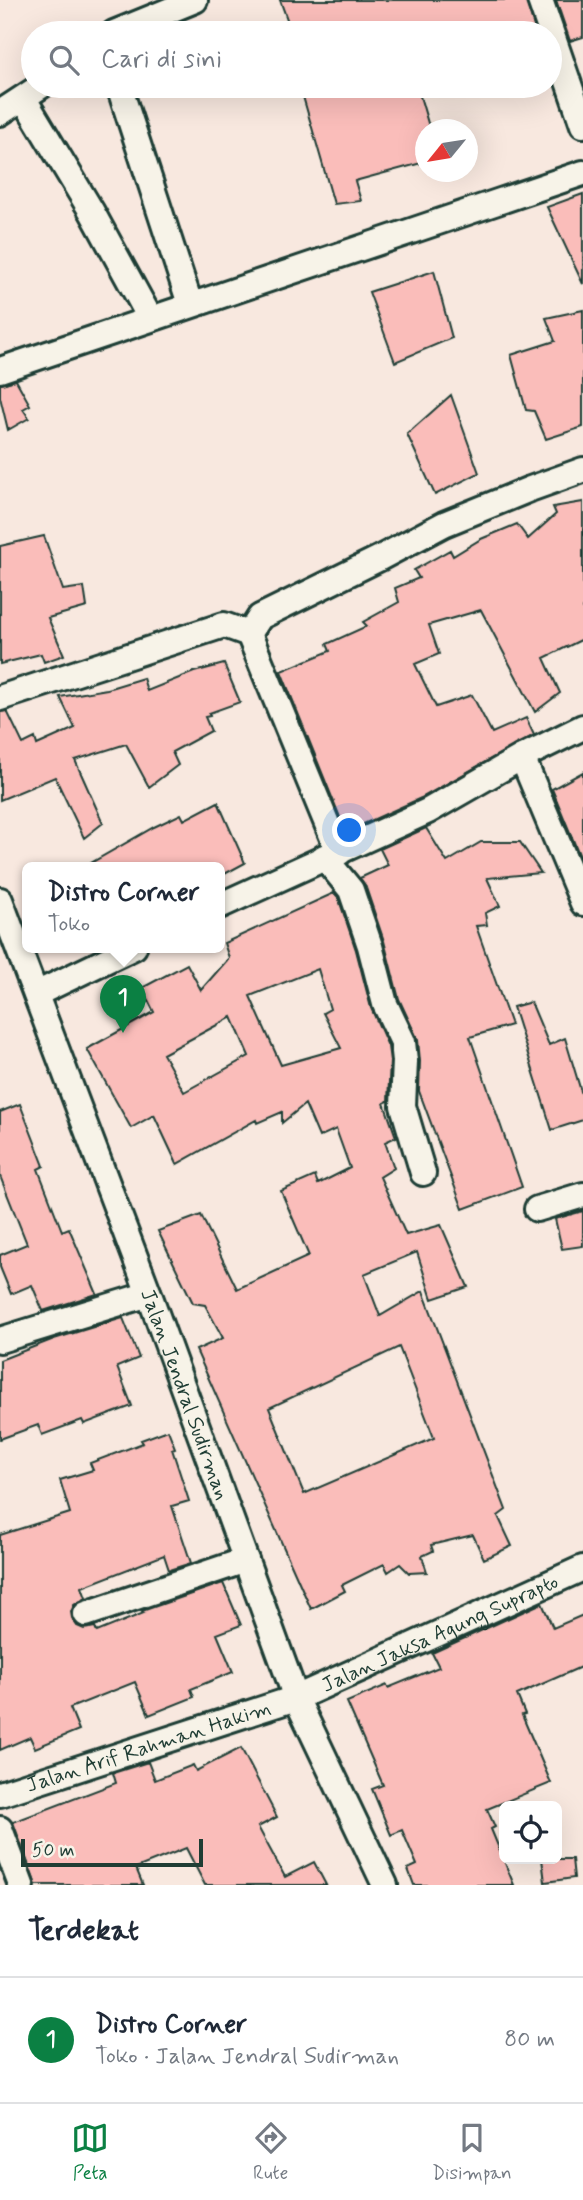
<!DOCTYPE html>
<html lang="id">
<head>
<meta charset="utf-8">
<style>
  :root { --surface:#fff; --page:#f6f6f7; --text:#1f2937; --muted:#747a83; --line:#e0e1e3; --accent:#0b8043 }
  body { margin:0; font-family:Mynerve,sans-serif; background:var(--page); color:var(--text) }
  .controls { position:absolute; right:21px; bottom:21px; display:grid; overflow:hidden; border-radius:10px; box-shadow:0 7px 28px #0002 }
  .controls button { width:63px; height:63px; display:grid; place-items:center; padding:0; border:0; border-bottom:2px solid var(--line); background:var(--surface); color:var(--text); font:35px sans-serif }
  .compass { position:absolute; left:415px; top:119px; width:63px; height:63px; border-radius:50%; background:var(--surface); box-shadow:0 7px 28px #0002; rotate:240deg }
  .scale { position:absolute; left:21px; bottom:18px; width:182px; box-sizing:border-box; padding-left:7px; border:4px solid #1f3d34; border-top:0; font-size:19px; line-height:24px; white-space:nowrap; color:#1f3d34; -webkit-text-stroke:5px #f7f3e8; paint-order:stroke }
  .you { position:absolute; left:350px; top:831px; width:24px; height:24px; margin:-18px; border:5px solid #fff; border-radius:50%; background:#1a73e8; box-shadow:0 0 0 10px #1a73e833 }
  .badge { display:grid; place-items:center; width:46px; height:46px; border-radius:50%; background:var(--accent); color:#fff; font-size:23px; font-weight:700 }
  .pin { position:absolute; translate:-50% -58px; filter:drop-shadow(0 2px 4px #0008) }
  .pin::after { content:''; position:absolute; top:37px; width:24px; height:21px; background:inherit; clip-path:polygon(0 0,100% 0,50% 100%) }
  .popup { position:absolute; left:22px; top:862px; width:203px; height:91px; box-sizing:border-box; display:grid; place-content:center; border-radius:10px; background:var(--surface); filter:drop-shadow(0 2px 5px #0005); font-size:23px; white-space:nowrap; color:var(--muted) }
  .popup b { font-size:26px; color:var(--text) }
  .popup::after { content:''; position:absolute; left:50%; top:100%; margin-left:-14px; border:14px solid transparent; border-top-color:var(--surface) }
  .list { margin:0; padding:0; list-style:none }
  h2 { display:flex; justify-content:space-between; align-items:center; height:91px; margin:0; padding:0 28px; font-size:30px }
  h2 small { font-size:23px; font-weight:400; color:var(--muted) }
  .list li { display:grid; grid-template-columns:46px 1fr auto; gap:21px; align-items:center; box-sizing:border-box; height:126px; padding:0 28px; border-top:2px solid var(--line) }
  .list b { display:block; font-size:26px; white-space:nowrap }
  .list p { margin:0; font-size:23px; white-space:nowrap; color:var(--muted) }
  .list em { font-size:23px; font-style:normal; color:var(--muted) }
  .icon { flex:none; width:38px; height:38px; fill:none; stroke:currentColor; stroke-width:2; stroke-linecap:round; stroke-linejoin:round }
  .map { position:relative; flex:none; width:583px; height:1885px; overflow:hidden }
  .search { position:absolute; background:var(--surface); box-shadow:0 7px 28px #0002; left:21px; right:21px; top:21px; height:77px; display:flex; align-items:center; gap:18px; box-sizing:border-box; padding:0 24px; border-radius:38px; color:var(--muted); font-size:26px }
  .sheet { height:217px; background:var(--surface) }
  nav { display:flex; justify-content:space-around; align-items:center; box-sizing:border-box; height:98px; border-top:2px solid var(--line); background:var(--surface); font-size:19px; color:var(--muted) }
  nav a { display:grid; justify-items:center; gap:4px }
  nav .on { color:var(--accent) }
  .map>svg:first-child { display:block }
  .building { fill:#fabdba; stroke:#1f3d34; stroke-width:2; fill-rule:evenodd }
  .lines { fill:none; stroke-linecap:round; stroke-linejoin:round }
  .minor-casing { stroke:#1f3d34; stroke-width:30 }
  .minor { stroke:#f7f3e8; stroke-width:24 }
  .labels { text-anchor:middle; stroke-width:5; stroke-linejoin:round; paint-order:stroke }
  .street-label { font-size:21px; fill:#1f3d34; stroke:#f7f3e8 }
</style>
</head>
<body>
<div class="map">
<svg width="583" height="1885" viewBox="0 0 583 1885">
  <rect width="100%" height="100%" fill="#f8e8df"/>
  <filter id="ink" filterUnits="userSpaceOnUse"><feTurbulence type="fractalNoise" baseFrequency=".0143" numOctaves="2"/><feDisplacementMap in="SourceGraphic" scale="14" xChannelSelector="R" yChannelSelector="G"/><feConvolveMatrix kernelMatrix="1 2 1 2 8 2 1 2 1" color-interpolation-filters="sRGB"/></filter>
  <g filter="url(#ink)">
    <!-- building -->
    <path class="building" d="M280 0H526L536 33H410L409 23 377 33H367L365 27 338 28 317 33H292Z
      M556 0H583V37L570 41Z
      M300 86H417L430 130H425V162L355 181 361 201 334 204Z
      M583 194V284L547 207Z
      M434 271 452 338 395 362 369 292Z
      M583 310V427L546 439 534 411 526 410 511 355 555 341 546 318Z
      M16 380 30 405 23 409 29 418 8 430 0 397V384Z
      M451 395 479 473 435 495 407 434Z
      M583 502V639L544 658 560 693 535 712 481 610 429 625 439 654 415 664 436 707 472 695 492 733 526 718 534 735 421 798 346 832 281 671 330 651 327 644 367 626 363 622 399 602 395 588 419 578 414 570 450 550 453 556 481 539 517 524 528 539 556 514 553 507Z
      M44 536 63 590 84 587 87 607 48 618 64 655 44 662 41 654 0 664V546Z
      M224 664 240 702 209 713 210 716 205 717 211 731 172 752 178 765 149 787 126 744 75 760 103 823 84 838 55 777 0 800V712L7 711 23 744 35 738 37 745 75 728 60 697 107 689 143 678 147 691 194 672Z
      M583 772V864L552 789Z
      M218 802 245 863 219 877V867H84L154 827 181 814 184 820Z
      M426 828 447 862 481 842H520L541 873 487 878 500 906 485 913 487 925 476 926 511 1025 470 1037 522 1187 463 1209 419 1091 420 1061 418 1040 399 999 384 941 365 885 360 878 388 865 380 849Z
      M334 893 338 897 356 950 371 1008 388 1046 390 1061 388 1101 384 1103 396 1137 385 1142 394 1168 380 1177 406 1235 441 1225 468 1287 432 1299 417 1252 364 1274 380 1316 423 1291 506 1510 498 1516 512 1546 484 1559 473 1535 431 1545 433 1551 422 1556 427 1572 409 1573 400 1564 388 1572 384 1564 342 1585 345 1591 311 1609 196 1350 223 1338 205 1305 193 1303 158 1231 201 1215 237 1289 309 1256 281 1191 315 1176 318 1184 350 1168 336 1129 319 1137 305 1104 282 1123V1112L257 1123 256 1120 177 1164 154 1115 131 1128 87 1049 154 1012 142 988 187 964 201 990 229 958 224 943ZM318 969 330 1009 323 1013 341 1048 281 1065 250 996ZM232 1017 249 1056 184 1092 163 1054ZM399 1347 434 1438 304 1494 269 1408Z
      M531 1002 549 1045 565 1038 583 1098V1120L552 1130 513 1007Z
      M20 1104 44 1166 38 1169 62 1231 69 1228 97 1294 43 1311 32 1285 11 1294 0 1267V1255L27 1244 0 1176V1112Z
      M583 1211V1246L562 1249 555 1219Z
      M123 1318 139 1358 117 1367 132 1406 84 1424 82 1420 42 1435 38 1425 0 1439V1360L54 1339Z
      M168 1430 175 1448 172 1449 189 1501 172 1506 191 1563 169 1570 164 1555 82 1587 86 1598 74 1605 71 1612 72 1618 77 1626 84 1629 95 1627 97 1632 144 1613 142 1611 223 1583 241 1625 217 1634 233 1672 191 1689 194 1697 149 1715 135 1682 70 1708 79 1730 35 1748 30 1737 0 1750V1535L70 1513 60 1480 93 1470 90 1463 143 1443 141 1440Z
      M542 1603 553 1628 583 1615V1666L517 1695 525 1714 522 1715 551 1783 487 1809 495 1827 491 1829 514 1885H414L408 1869 417 1865 402 1830 391 1835 372 1789 383 1785 347 1702 387 1685 388 1688 439 1667 432 1653Z
      M241 1748 277 1817 258 1827 285 1877 314 1862 326 1885H205L186 1848 136 1868 143 1885H36L13 1822 116 1783 113 1773 148 1762 155 1780 193 1765 196 1771Z
      M542 1859H572L574 1878 545 1882Z"/>
    <g class="lines">
      <!-- minor casing -->
      <g class="minor-casing">
        <g id="minor">
          <path d="M540 0 583 125"/>
          <path d="M114 33 195 0"/>
          <path d="M119 86 190 304"/>
          <path d="M24 99 92 212 150 318"/>
          <path d="M0 113 41 86"/>
          <path d="M0 370 583 173"/>
          <path d="M249 634 260 617 380 558 444 524 530 489 583 470"/>
          <path d="M0 698 224 625 249 634 339 853"/>
          <path d="M522 757 583 903"/>
          <path d="M324 857 351 890 370 946 385 1004 403 1042 405 1061 403 1106 423 1173"/>
          <path id="s1" d="M0 900 149 1294 296 1698 385 1885"/>
          <path d="M219 906 428 811 522 757 583 727"/>
          <path d="M36 994 134 947"/>
          <path d="M537 1209 583 1195"/>
          <path d="M0 1340 149 1294"/>
          <path d="M86 1614 246 1560"/>
          <path id="s2" d="M0 1794 296 1698 583 1568"/>
          <path d="M0 1829 21 1885"/>
        </g>
      </g>
      <!-- minor -->
      <use href="#minor" class="minor"/>
    </g>
  </g>
  <g class="labels">
    <!-- street labels -->
    <g class="street-label">
      <text dy="7" stroke="none"><textPath href="#s1" startOffset="528">Jalan Jendral Sudirman</textPath></text>
      <text dy="7" stroke="none"><textPath href="#s2" startOffset="469">Jalan Jaksa Agung Suprapto</textPath></text>
      <text dy="7" stroke="none"><textPath href="#s2" startOffset="156">Jalan Arif Rahman Hakim</textPath></text>
    </g>
  </g>
</svg>
<div class="controls">
<button><svg class="icon" aria-label="locate" viewBox="0 0 24 24"><circle cx="12" cy="12" r="6"/><path d="M12 2v4M12 18v4M2 12h4M18 12h4"/></svg></button>
</div>
<svg class="compass" viewBox="-18 -18 36 36"><path d="M0-13l5 13h-10z" fill="#e53935"/><path d="M0 13l5-13h-10z" fill="#747a83"/></svg>
<div class="scale">50 m</div>
<div class="you"></div>
<div class="pin badge" style="left:123px;top:1033px">1</div>
<div class="popup"><b>Distro Corner</b>Toko</div>
<div class="search"><svg class="icon" aria-label="search" viewBox="0 0 24 24"><circle cx="10" cy="10" r="6"/><path d="M15 15l6 6"/></svg>Cari di sini</div>
</div>
<section class="sheet">
<h2>Terdekat<small></small></h2>
<ul class="list">
<li><span class="badge">1</span><div><b>Distro Corner</b><p>Toko · Jalan Jendral Sudirman</p></div><em>80 m</em></li>
</ul>
</section>
<nav>
<a class="on"><svg class="icon" aria-label="map" viewBox="0 0 24 24"><path d="M3 6l6-2 6 2 6-2v14l-6 2-6-2-6 2zM9 4v14M15 6v14"/></svg>Peta</a>
<a><svg class="icon" aria-label="directions" viewBox="0 0 24 24"><path d="M12 3l9 9-9 9-9-9zM9 14v-3h6M13 9l2 2-2 2"/></svg>Rute</a>
<a><svg class="icon" aria-label="saved" viewBox="0 0 24 24"><path d="M7 4h10v16l-5-4-5 4z"/></svg>Disimpan</a>
</nav>
</body>
</html>
